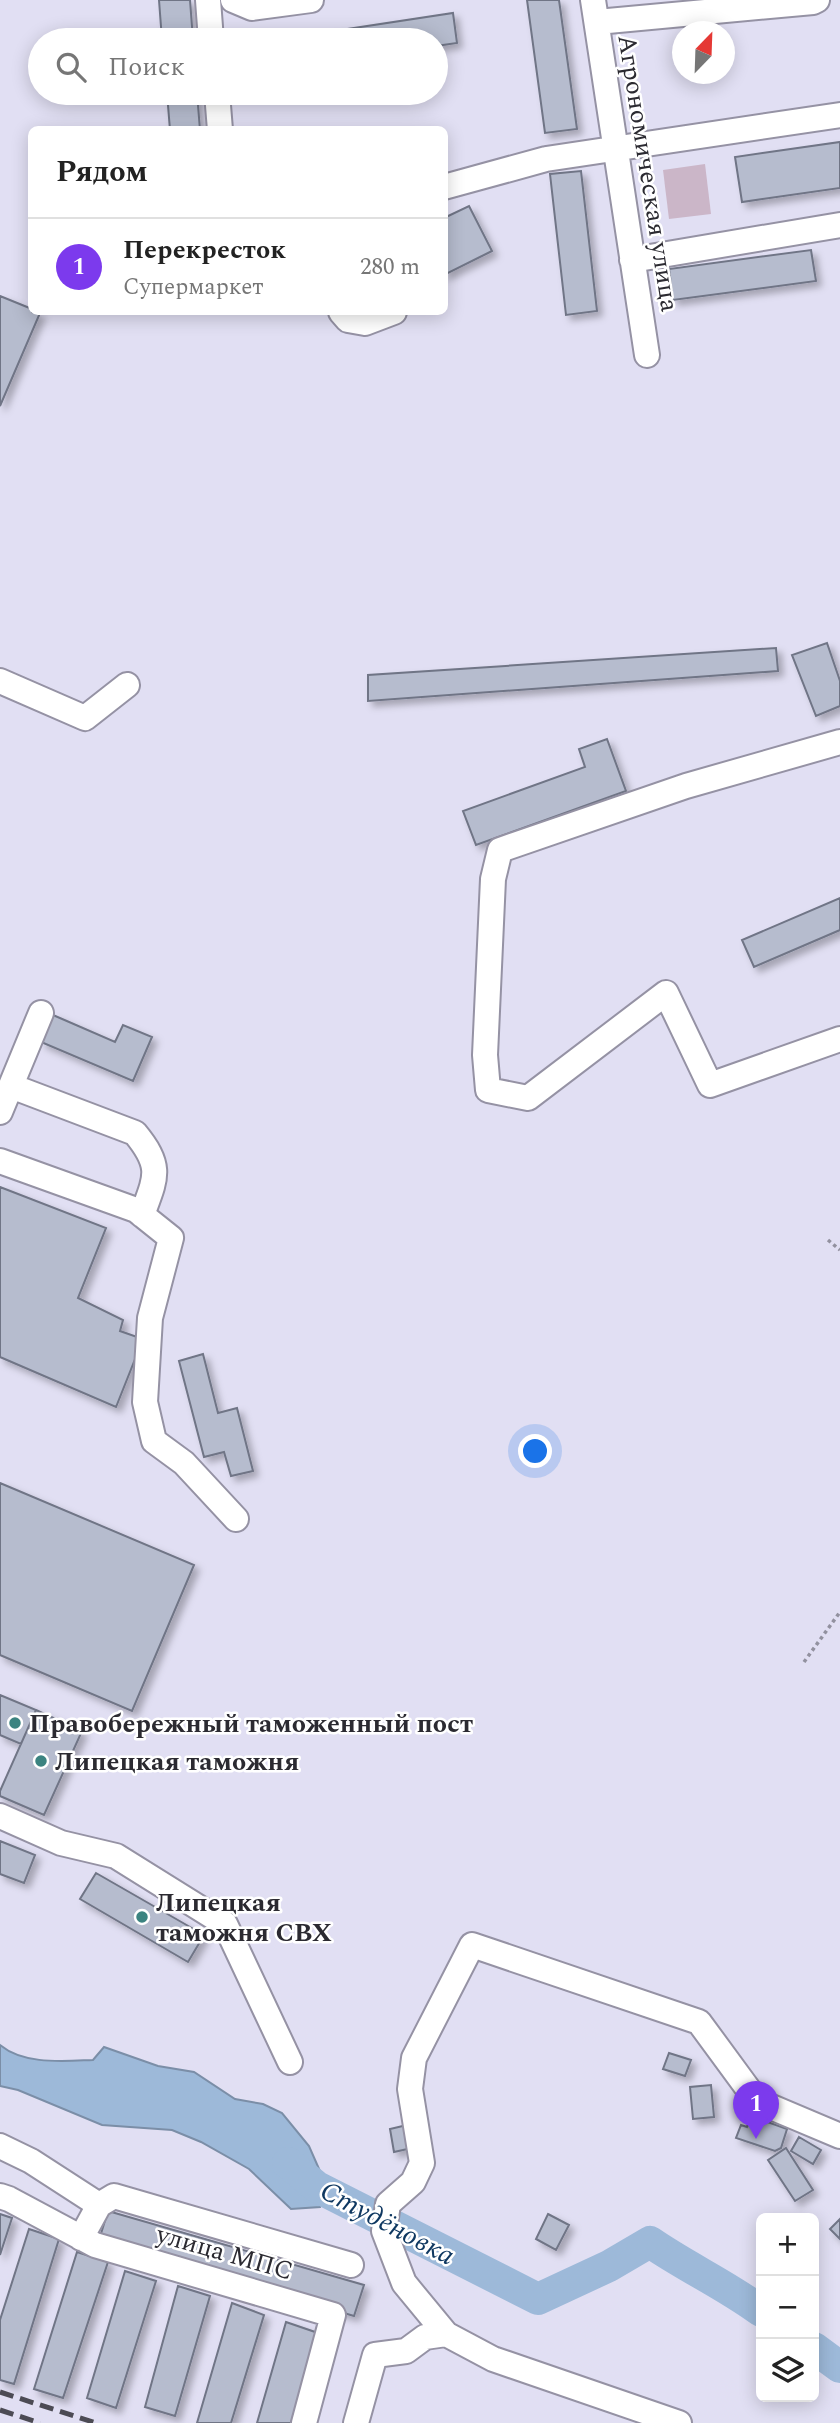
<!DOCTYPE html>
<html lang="ru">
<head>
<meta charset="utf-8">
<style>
  :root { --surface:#fff; --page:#f6f6f6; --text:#222; --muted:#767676; --line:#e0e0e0; --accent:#7c3aed }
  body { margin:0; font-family:Spectral,serif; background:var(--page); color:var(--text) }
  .controls { position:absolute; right:21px; bottom:21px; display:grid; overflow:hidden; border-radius:10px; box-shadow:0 4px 18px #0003 }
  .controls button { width:63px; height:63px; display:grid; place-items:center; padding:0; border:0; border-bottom:2px solid var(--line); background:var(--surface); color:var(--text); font:35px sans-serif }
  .compass { position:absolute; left:672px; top:21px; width:63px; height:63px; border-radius:50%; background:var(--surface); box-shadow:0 4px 18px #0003; rotate:23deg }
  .you { position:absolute; left:536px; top:1452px; width:24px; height:24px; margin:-18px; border:5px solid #fff; border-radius:50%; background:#1a73e8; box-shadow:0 0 0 10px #1a73e833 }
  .badge { display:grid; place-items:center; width:46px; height:46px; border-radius:50%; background:var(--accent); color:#fff; font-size:23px; font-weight:700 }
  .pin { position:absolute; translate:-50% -58px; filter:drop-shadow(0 2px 4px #0008) }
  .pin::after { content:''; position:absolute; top:37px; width:24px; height:21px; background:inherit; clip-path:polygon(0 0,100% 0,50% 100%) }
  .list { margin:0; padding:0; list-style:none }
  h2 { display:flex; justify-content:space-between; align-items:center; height:91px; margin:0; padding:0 28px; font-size:30px }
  h2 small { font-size:23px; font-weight:400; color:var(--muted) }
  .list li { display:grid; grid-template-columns:46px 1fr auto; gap:21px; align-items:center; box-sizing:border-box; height:98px; padding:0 28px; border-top:2px solid var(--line) }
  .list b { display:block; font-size:26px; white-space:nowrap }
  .list p { margin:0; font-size:23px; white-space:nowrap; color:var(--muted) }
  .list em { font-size:23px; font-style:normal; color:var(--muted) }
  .icon { flex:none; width:38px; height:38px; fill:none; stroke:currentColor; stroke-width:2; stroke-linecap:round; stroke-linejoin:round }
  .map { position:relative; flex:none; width:840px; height:2423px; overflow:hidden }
  .search { position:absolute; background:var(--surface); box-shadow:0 4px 18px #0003; left:28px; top:28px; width:420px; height:77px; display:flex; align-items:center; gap:18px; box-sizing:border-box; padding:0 24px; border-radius:38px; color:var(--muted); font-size:26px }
  .panel { position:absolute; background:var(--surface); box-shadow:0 4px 18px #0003; left:28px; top:126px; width:420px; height:189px; border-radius:10px }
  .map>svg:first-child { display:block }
  .green { fill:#cbb6c8 }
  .water { fill:#9db9d9; stroke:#7b8ea7; stroke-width:2 }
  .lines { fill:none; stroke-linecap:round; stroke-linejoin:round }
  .river { stroke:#9db9d9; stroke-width:32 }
  .building { fill:#b6bcce; stroke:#707586; stroke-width:2; filter:url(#shadow) }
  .minor-casing { stroke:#9592a4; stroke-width:28 }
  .path { stroke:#92919f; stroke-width:3.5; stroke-dasharray:3.5 3.5; stroke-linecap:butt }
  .minor { stroke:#fff; stroke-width:24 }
  .rail { stroke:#4c4b54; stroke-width:5; stroke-dasharray:14 7; stroke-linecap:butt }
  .poi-dot { fill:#3b8380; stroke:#fff; stroke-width:2.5 }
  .labels { text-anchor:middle; stroke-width:5; stroke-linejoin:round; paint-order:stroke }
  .street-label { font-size:26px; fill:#2b2a31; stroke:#fff }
  .poi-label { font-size:26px; font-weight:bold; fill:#2b2a31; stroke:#fff; text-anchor:start }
  .water-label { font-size:28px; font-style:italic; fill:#0f3861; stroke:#fff }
</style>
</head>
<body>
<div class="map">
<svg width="840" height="2423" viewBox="0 0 840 2423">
  <defs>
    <filter id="shadow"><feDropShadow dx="5" dy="5" stdDeviation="3.5" flood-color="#0004"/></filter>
  </defs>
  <rect width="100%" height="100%" fill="#e1dff3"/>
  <!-- green -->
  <path class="green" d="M705 164 711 214 669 219 663 170Z"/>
  <!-- water -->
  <path class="water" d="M0 2045C24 2065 63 2061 93 2060L104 2047 158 2066 194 2072 235 2099 263 2104 282 2113 309 2146 323 2178 320 2207 291 2209 249 2169 201 2142 172 2130 102 2125 18 2090 0 2086Z"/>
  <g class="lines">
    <!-- river -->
    <path class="river" d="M288 2163 317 2187 538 2299 609 2266 650 2242C686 2267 726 2285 761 2311
      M814 2348 840 2367"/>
  </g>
  <!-- building -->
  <path class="building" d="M159 0H190L193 40H162Z
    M527 0H559L577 129 545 133Z
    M453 13 457 43 436 46V40H275Z
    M167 93H197L200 130H170Z
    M840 142V188L742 202 735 157Z
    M581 171 597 311 566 315 550 174Z
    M469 206 492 251 444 275V218Z
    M811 250 816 281 673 300 669 269Z
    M0 296 32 309V312L40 313 0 406Z
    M827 643 840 681V706L816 716 792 655Z
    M776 648 778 671 368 701V675Z
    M607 739 626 791 476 845 463 811 585 767 579 749Z
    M840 898V930L754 967 742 940Z
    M53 1015 115 1042 123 1025 152 1037 133 1081 41 1042Z
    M0 1187 106 1228 78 1298 123 1320 120 1331 143 1339 116 1407 0 1357Z
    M203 1354 218 1413 237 1408 253 1471 231 1476 224 1452 204 1457 179 1361Z
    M0 1483 194 1565 132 1711 0 1655Z
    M0 1695 36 1710 21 1744 0 1735Z
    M36 1710 82 1731 44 1815 0 1796V1791Z
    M0 1841 35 1855 24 1883 0 1874Z
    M96 1873 204 1935 188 1962 80 1899Z
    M669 2053 691 2060 685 2076 663 2069Z
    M711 2085 714 2117 693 2119 690 2087Z
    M751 2116 787 2129 781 2148 775 2151 736 2138 741 2125 747 2127Z
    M407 2125 412 2148 394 2152 390 2129Z
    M799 2137 821 2150 813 2164 791 2151Z
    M786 2148 813 2190 795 2201 768 2160Z
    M108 2211 364 2285 354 2316 99 2240Z
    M0 2214 12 2218 0 2255Z
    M548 2214 569 2225 556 2250 536 2239Z
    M840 2219V2239L830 2229Z
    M29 2229 59 2239 14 2384 0 2380V2320Z
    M77 2252 108 2262 63 2398 34 2389Z
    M125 2271 156 2281 116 2408 87 2398Z
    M178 2286 210 2296 175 2416 145 2407Z
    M232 2303 264 2315 231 2423H197Z
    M286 2322 318 2333 291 2423H257Z"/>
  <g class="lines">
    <!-- minor casing -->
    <g class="minor-casing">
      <path id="minor" d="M208 0 211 40
        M233 0 252 8 311 0
        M593 0 647 355
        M597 22 813 2 817 0
        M217 93 220 130
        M444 187 546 159 840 115
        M632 260 840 225
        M341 312 348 320 365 323 394 312
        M0 681 85 718 127 685
        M840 742 686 786 500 850 493 879 485 1055 488 1090 528 1098 666 993 710 1085 840 1039
        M11 1086 135 1133C163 1167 156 1177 142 1215
        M0 1112 41 1013
        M0 1161 136 1210 171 1238 150 1318 145 1402 154 1441 184 1463 236 1519
        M0 1816 61 1843 116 1856 225 1924 290 2062
        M0 2146 31 2161 99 2205
        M0 2196 9 2199 95 2245 333 2315 304 2423
        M81 2238 99 2205 114 2196 351 2265
        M446 2334 404 2283 384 2231 388 2204 413 2182 422 2163 410 2089 414 2058 472 1945 699 2022 757 2101 840 2136
        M356 2423 375 2355 406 2351 425 2337 446 2334 493 2359 679 2423"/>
    </g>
    <!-- path -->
    <path class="path" d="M828 1240 840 1250
      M804 1662 840 1612"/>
    <!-- minor -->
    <use href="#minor" class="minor"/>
    <!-- rail -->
    <path class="rail" d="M0 2392 96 2423
      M0 2410 40 2423"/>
  </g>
  <!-- markers -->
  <g class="poi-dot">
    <circle cx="15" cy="1723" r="7"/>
    <circle cx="41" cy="1761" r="7"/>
    <circle cx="142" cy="1917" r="7"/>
  </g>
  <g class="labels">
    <!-- street labels -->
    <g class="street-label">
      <text transform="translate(649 173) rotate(81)" y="9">Агрономическая улица</text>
      <text transform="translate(225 2252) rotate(16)" y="9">улица МПС</text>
    </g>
    <!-- poi labels -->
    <g class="poi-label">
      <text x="29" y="1732">Правобережный таможенный пост</text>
      <text x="55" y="1770">Липецкая таможня</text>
      <text x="156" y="1911">Липецкая<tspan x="156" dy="30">таможня СВХ</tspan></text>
    </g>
    <!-- water labels -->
    <g class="water-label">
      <text transform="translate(388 2222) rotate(28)" y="10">Студёновка</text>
    </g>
  </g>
</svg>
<div class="controls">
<button>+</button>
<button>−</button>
<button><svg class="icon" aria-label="layers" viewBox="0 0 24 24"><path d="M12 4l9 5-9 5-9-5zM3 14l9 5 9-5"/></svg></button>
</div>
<svg class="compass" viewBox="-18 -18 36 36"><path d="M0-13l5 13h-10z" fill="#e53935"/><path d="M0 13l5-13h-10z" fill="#767676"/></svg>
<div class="you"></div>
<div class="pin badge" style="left:756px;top:2139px">1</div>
<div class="search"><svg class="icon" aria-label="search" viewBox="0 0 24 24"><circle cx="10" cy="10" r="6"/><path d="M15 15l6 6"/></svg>Поиск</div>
<section class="panel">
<h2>Рядом<small></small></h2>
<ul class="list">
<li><span class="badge">1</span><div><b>Перекресток</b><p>Супермаркет</p></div><em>280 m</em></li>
</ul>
</section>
</div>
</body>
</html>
